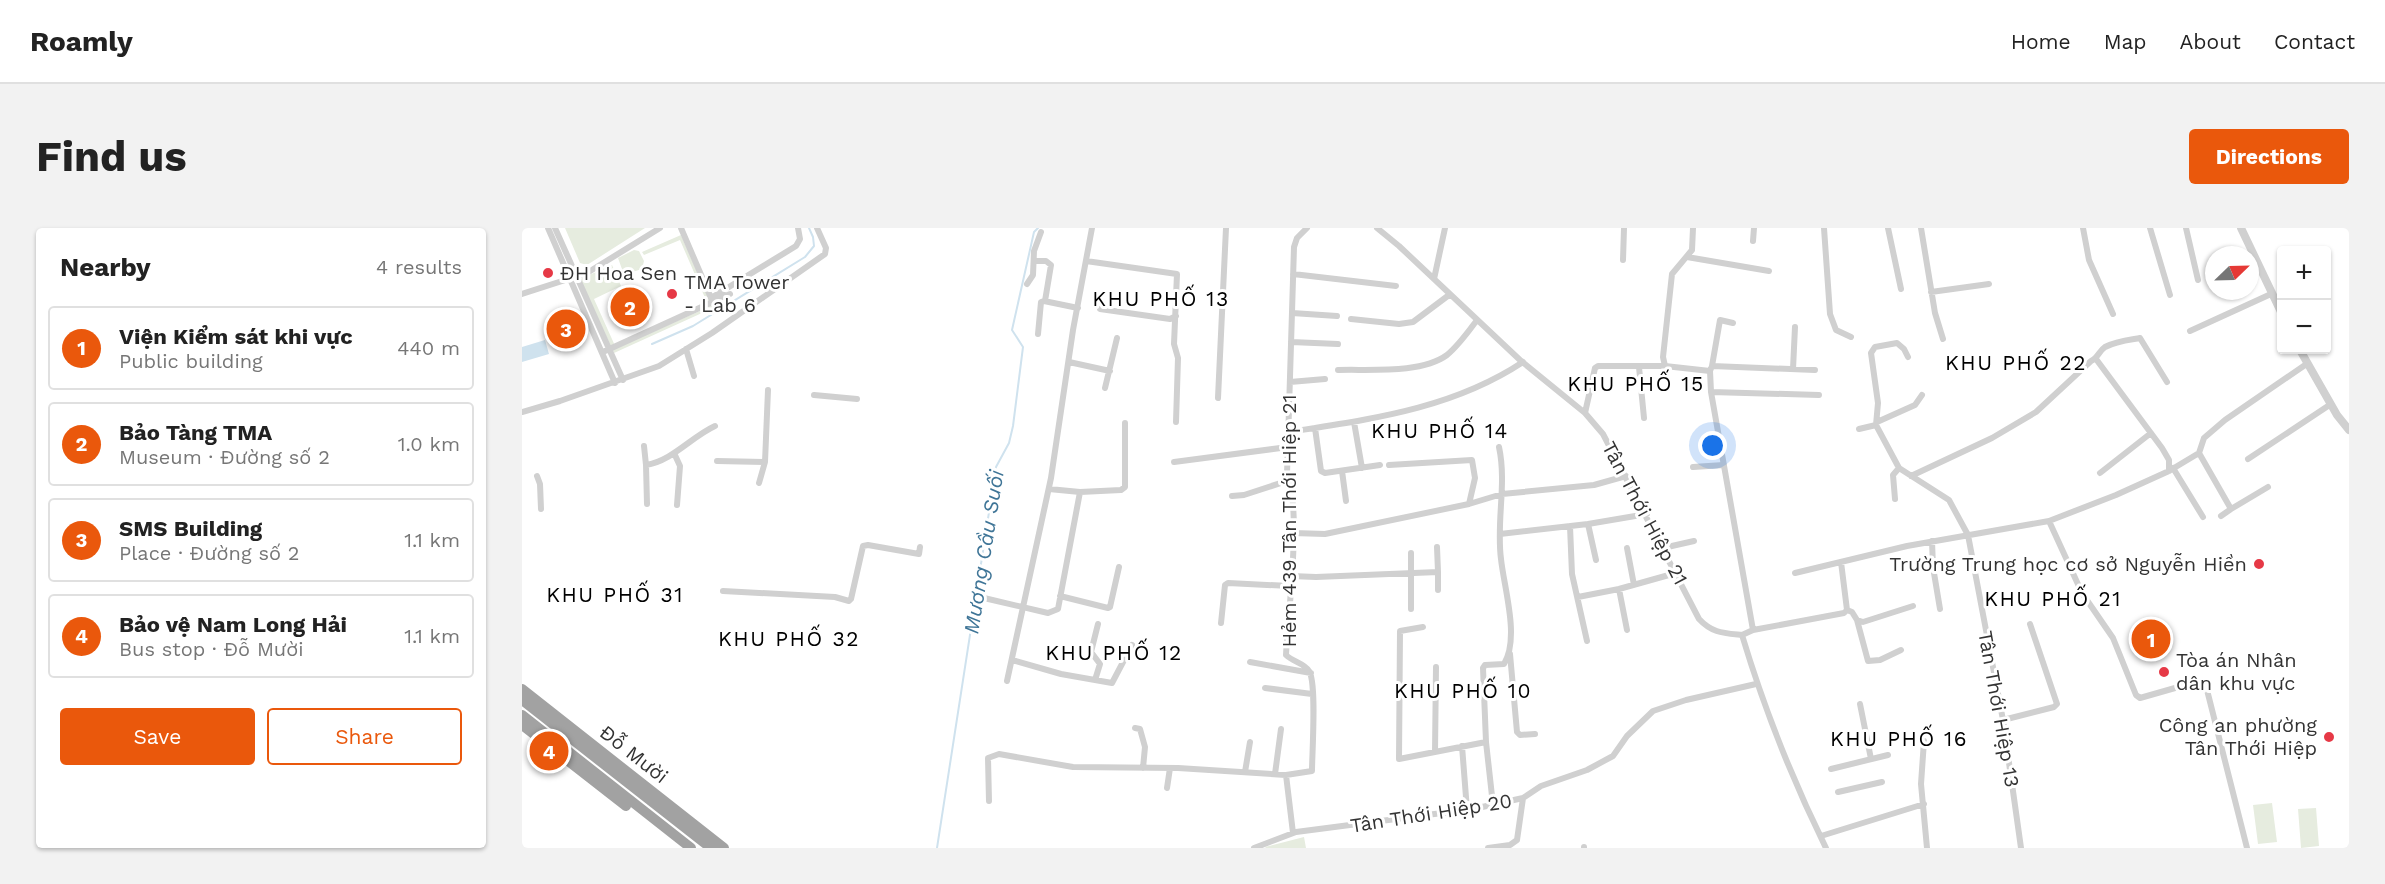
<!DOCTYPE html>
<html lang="en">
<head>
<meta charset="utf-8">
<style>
  :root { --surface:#fff; --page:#f2f2f2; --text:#222; --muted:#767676; --line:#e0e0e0; --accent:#ea580c }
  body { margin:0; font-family:"Work Sans",sans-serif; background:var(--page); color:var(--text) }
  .controls { position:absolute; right:18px; top:18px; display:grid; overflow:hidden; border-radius:6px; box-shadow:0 2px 4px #0004 }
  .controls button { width:54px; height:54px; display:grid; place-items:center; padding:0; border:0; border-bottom:2px solid var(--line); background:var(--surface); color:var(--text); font:30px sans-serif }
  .compass { position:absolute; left:1683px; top:18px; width:54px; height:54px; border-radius:50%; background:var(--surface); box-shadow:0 2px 4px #0004; rotate:67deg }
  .you { position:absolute; left:1191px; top:218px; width:21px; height:21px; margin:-15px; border:4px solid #fff; border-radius:50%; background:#1a73e8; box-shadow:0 0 0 9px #1a73e833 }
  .badge { display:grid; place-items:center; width:39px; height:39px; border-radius:50%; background:var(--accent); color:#fff; font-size:20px; font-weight:700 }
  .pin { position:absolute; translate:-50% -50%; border:3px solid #fff; box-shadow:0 2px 6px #0006 }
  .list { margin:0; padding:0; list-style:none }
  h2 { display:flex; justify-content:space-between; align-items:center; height:78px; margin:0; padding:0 24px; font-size:26px }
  h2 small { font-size:20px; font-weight:400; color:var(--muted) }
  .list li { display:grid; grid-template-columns:39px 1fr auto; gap:18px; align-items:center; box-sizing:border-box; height:84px; margin:0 12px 12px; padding:0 12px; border:2px solid var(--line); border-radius:6px }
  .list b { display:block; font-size:22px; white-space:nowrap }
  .list p { margin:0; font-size:20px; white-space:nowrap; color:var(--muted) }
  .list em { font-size:20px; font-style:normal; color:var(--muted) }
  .actions { display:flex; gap:12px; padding:18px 24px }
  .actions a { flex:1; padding:14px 0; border:2px solid var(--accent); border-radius:6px; text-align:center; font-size:21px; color:var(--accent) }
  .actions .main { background:var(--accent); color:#fff }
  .map { position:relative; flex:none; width:1827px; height:620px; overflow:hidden; border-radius:6px }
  header { display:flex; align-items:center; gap:36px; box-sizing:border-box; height:84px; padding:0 30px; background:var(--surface); border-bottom:2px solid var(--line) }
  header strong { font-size:28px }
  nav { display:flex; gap:33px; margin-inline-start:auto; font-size:21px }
  .intro { display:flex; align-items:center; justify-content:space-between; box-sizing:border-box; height:144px; padding:0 36px }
  h1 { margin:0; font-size:42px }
  .button { padding:15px 27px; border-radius:6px; background:var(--accent); color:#fff; font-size:21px; font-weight:700 }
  main { display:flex; gap:36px; padding:0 36px }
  aside { flex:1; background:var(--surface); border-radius:6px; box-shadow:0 2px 4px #0004 }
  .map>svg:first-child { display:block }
  .green { fill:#e6ecdf }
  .water { fill:#cfe2ee }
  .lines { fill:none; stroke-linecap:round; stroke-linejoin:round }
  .stream { stroke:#cfe2ee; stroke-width:2 }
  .minor { stroke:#d0d0d0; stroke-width:6 }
  .tertiary { stroke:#d0d0d0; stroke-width:8 }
  .trunk { stroke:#a2a2a2; stroke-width:10 }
  .poi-dot { fill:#e63946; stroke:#fff; stroke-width:2 }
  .labels { text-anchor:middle; stroke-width:6; stroke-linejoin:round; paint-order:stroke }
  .poi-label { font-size:20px; fill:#333; stroke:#fff; text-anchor:start }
  .street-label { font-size:20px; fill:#333; stroke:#fff }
  .neighbourhood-label { font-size:21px; letter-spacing:1.5px; fill:#000; stroke:#fff }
  .water-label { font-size:21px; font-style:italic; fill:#3f7597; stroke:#fff }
</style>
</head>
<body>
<header>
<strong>Roamly</strong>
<nav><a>Home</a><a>Map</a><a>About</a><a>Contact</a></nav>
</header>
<div class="intro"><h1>Find us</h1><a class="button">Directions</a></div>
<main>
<aside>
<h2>Nearby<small>4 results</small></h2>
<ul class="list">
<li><span class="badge">1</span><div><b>Viện Kiểm sát khi vực</b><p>Public building</p></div><em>440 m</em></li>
<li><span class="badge">2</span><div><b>Bảo Tàng TMA</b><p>Museum · Đường số 2</p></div><em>1.0 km</em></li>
<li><span class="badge">3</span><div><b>SMS Building</b><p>Place · Đường số 2</p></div><em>1.1 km</em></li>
<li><span class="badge">4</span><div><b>Bảo vệ Nam Long Hải</b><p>Bus stop · Đỗ Mười</p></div><em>1.1 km</em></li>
</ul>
<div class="actions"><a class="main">Save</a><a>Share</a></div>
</aside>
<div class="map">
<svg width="1827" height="620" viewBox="0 0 1827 620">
  <rect width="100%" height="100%" fill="#fff"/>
  <!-- green -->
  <path class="green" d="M43 0H123L65 37 58 35Z
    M159 7 191 80 92 125 58 51 90 37 99 58 72 71 94 120 187 79 158 12 122 27 120 24Z
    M112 22 117 23 122 33 120 41 104 46 101 44 96 30Z
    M1750 575 1755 614 1736 616 1731 577Z
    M1794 580 1797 618 1779 620 1776 581Z
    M782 609 784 620H744L743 619Z"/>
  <!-- water -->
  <path class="water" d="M23 112 27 126 0 134V119Z"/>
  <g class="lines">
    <!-- stream -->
    <path class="stream" d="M130 116 171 98 283 29 292 18 291 9 287 0
      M415 620 474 239 487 215 491 198 501 119 490 102 512 4 516 0"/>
    <!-- minor -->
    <path class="minor" d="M26 0 93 155
      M33 0 101 152
      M159 0 189 70 274 18 278 11 276 0
      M855 0 877 18 998 132 1063 185 1081 206 1177 391C1190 405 1201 405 1220 407 1242 480 1270 551 1304 620
      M1171 0 1170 22 1150 46 1141 129 1143 138 1188 143 1189 164 1231 402 1220 407
      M1302 0 1308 86 1314 102 1329 109
      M1366 0 1379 61
      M1399 0 1413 85 1421 111
      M1561 0 1567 32 1591 86
      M1628 0 1648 67
      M1664 0 1676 52
      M1231 13 1232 0
      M1165 29 1247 43
      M1101 32 1102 0
      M512 33H524L529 37 523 73
      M564 33 655 46 652 116 656 130 654 194
      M771 46 874 58
      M912 51 923 0
      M505 56 511 47 512 23 519 4
      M1409 64 1467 56
      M0 66 65 45 138 0
      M578 81 648 91 654 88
      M770 85 815 88
      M829 91 877 96 891 94 927 67
      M1668 103 1749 66
      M516 106 519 74 522 73 556 80
      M769 114 816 116
      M164 121 172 148
      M83 123 208 66
      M1574 131 1640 220 1647 232V243
      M547 134 588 143
      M1190 138 1198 92 1211 95
      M1117 139 1122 190
      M1271 141 1273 99
      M816 142C848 141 899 146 925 127 937 117 946 104 955 92
      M1188 143 1190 138 1293 142
      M768 154 803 151
      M583 160 595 110
      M1189 164 1297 167
      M292 167 335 171
      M696 170 704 0
      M0 184 38 173 137 138 190 105 303 26 304 20 295 0
      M1063 185 1073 140 1076 138H1143
      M832 194 840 240
      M1355 194 1393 177 1400 167
      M1354 197 1356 175 1349 125 1353 119 1375 115 1382 121 1386 129
      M793 200 799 243 803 245 858 237
      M1337 201 1354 197 1377 240 1427 272 1446 307 1481 492 1499 620
      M767 204C849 191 930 181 1001 134
      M122 218 124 237
      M152 225 158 238 155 277
      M1677 225 1709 281 1746 259
      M1726 231 1809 176
      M195 233 243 234
      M652 234 766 219
      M1171 239 1202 237
      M1651 240 1681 289
      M820 243 824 273
      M1578 245 1629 205
      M15 248 18 256 19 281
      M1389 248 1470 210 1514 184 1569 133C1576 130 1577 123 1583 119 1594 113 1606 112 1618 110L1645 154
      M237 255 243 234 246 162
      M527 261 558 264
      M710 268 722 267 768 252
      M1373 271 1371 247 1377 240
      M125 276 124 237C150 233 169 209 193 198
      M947 276 980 266 1072 257 1104 248
      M1699 288 1709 281
      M1527 293 1560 365 1591 410 1614 467 1618 470 1667 456 1684 458 1725 620
      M1066 296 1125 286
      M1048 298 1050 346 1065 413
      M771 305 803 306 947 276 953 250 950 232 867 237
      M978 306 1066 296 1074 332
      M1410 313 1411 339 1418 381
      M1105 320 1112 357
      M1141 320 1172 313
      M916 344V362
      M1273 345 1385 318 1527 293 1594 267 1647 243 1677 225 1682 210 1703 192 1786 135
      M769 348 794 349 916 344 915 319
      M1097 361 1105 402
      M201 363 313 369 327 373 329 371 341 318 346 317 397 326 398 319
      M538 368 586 380 588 379 597 339
      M1056 369 1097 361 1154 345
      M462 370 526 385 536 381 558 264 599 262 603 259V195
      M889 381V325
      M1325 382 1330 384 1335 392 1346 433 1358 432 1379 422
      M1335 392 1341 394 1391 378
      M699 395 703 357 706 355 768 358
      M901 399 878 403 877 531 964 514 961 440 963 437 982 436C998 410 982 360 979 331 974 294 985 256 977 219
      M1231 402 1322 385 1325 382 1319 334
      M988 426 995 504 998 507 1013 506
      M490 432 539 446 590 455 610 417
      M728 434 789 445
      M573 452 578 436 569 424 576 396
      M485 453 529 250 551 102 570 0
      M743 460 790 466
      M1338 476 1349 531
      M1481 492 1532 479 1535 476 1508 396
      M613 500 618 501 623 519 621 540
      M1402 513 1399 556 1405 620
      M964 514 971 577
      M940 518 945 582
      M913 524 914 439
      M1309 541 1366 527
      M723 544 728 514
      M753 546 759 501
      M764 547 790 543C790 526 795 454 787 443 782 435 771 434 764 427 766 385 780 281 765 246L772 19 775 10 785 0
      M645 560 648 540
      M1316 564 1360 554
      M467 573 466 530 477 526 551 539 656 540 764 547 771 605
      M1299 608 1402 576
      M1062 619V620
      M732 620 774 604 951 581 1001 570 1019 558 1065 542 1091 528 1105 508 1131 483 1164 472 1234 456
      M966 620 988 617 995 612 1001 570"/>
    <!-- tertiary -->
    <path class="tertiary" d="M1719 0 1760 86
      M1778 122 1815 187 1827 202"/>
    <!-- trunk -->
    <path class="trunk" d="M0 461 202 620
      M0 472 189 620
      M0 487 169 620
      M0 497 104 578"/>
  </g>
  <!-- markers -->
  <g class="poi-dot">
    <circle cx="26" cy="45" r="6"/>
    <circle cx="150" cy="66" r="6"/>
    <circle cx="1737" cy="336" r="6"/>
    <circle cx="1642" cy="444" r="6"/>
    <circle cx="1807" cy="509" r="6"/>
  </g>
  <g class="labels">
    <!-- poi labels -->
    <g class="poi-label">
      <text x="38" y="52">ĐH Hoa Sen</text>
      <text x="162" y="61">TMA Tower<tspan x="162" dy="23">- Lab 6</tspan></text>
      <text x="1725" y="343" text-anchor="end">Trường Trung học cơ sở Nguyễn Hiền</text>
      <text x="1654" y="439">Tòa án Nhân<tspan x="1654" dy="23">dân khu vực</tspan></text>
      <text x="1795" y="504" text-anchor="end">Công an phường<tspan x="1795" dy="23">Tân Thới Hiệp</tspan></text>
    </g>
    <!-- street labels -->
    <g class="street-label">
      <text transform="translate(1123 285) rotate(62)" y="7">Tân Thới Hiệp 21</text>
      <text transform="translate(767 293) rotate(-90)" y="7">Hẻm 439 Tân Thới Hiệp 21</text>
      <text transform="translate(1477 481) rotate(80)" y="7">Tân Thới Hiệp 13</text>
      <text transform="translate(112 526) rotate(38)" y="7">Đỗ Mười</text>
      <text transform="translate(909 585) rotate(-9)" y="7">Tân Thới Hiệp 20</text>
    </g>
    <!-- neighbourhood labels -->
    <g class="neighbourhood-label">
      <text x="639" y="78">KHU PHỐ 13</text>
      <text x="1494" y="142">KHU PHỐ 22</text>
      <text x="1114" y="163">KHU PHỐ 15</text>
      <text x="918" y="210">KHU PHỐ 14</text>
      <text x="93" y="374">KHU PHỐ 31</text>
      <text x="1531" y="378">KHU PHỐ 21</text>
      <text x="267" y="418">KHU PHỐ 32</text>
      <text x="592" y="432">KHU PHỐ 12</text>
      <text x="941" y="470">KHU PHỐ 10</text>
      <text x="1377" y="518">KHU PHỐ 16</text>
    </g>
    <!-- water labels -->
    <g class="water-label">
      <text transform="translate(462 324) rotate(-81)" y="7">Mương Cầu Suối</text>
    </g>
  </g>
</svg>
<div class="controls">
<button>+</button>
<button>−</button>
</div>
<svg class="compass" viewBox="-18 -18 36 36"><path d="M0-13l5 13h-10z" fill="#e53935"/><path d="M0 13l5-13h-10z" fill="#767676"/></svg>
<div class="you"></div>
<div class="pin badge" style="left:1629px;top:411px">1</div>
<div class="pin badge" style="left:108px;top:79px">2</div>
<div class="pin badge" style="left:44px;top:101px">3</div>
<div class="pin badge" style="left:27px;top:523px">4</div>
</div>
</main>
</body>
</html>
